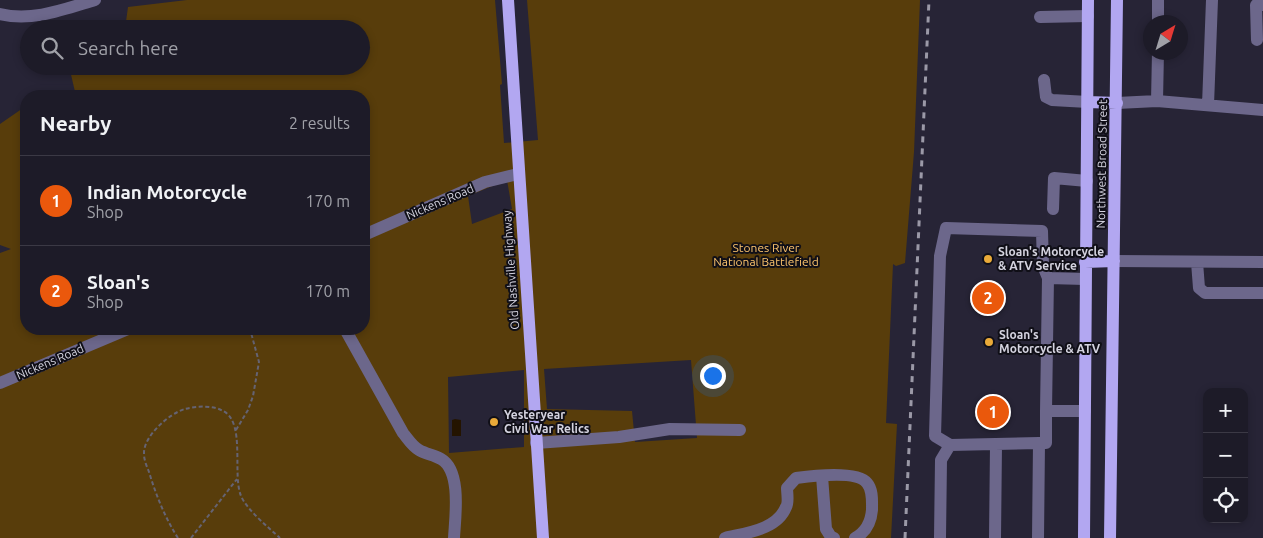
<!DOCTYPE html>
<html lang="en">
<head>
<meta charset="utf-8">
<style>
  :root { --surface:#1d1b28; --page:#2a2834; --text:#f1f3f6; --muted:#a0a1a8; --line:#3b3945; --accent:#ea580c }
  body { margin:0; font-family:Ubuntu,sans-serif; background:var(--page); color:var(--text) }
  .controls { position:absolute; right:15px; bottom:15px; display:grid; overflow:hidden; border-radius:10px; box-shadow:0 2px 8px #0003 }
  .controls button { width:45px; height:45px; display:grid; place-items:center; padding:0; border:0; border-bottom:1px solid var(--line); background:var(--surface); color:var(--text); font:25px sans-serif }
  .compass { position:absolute; left:1143px; top:15px; width:45px; height:45px; border-radius:50%; background:var(--surface); box-shadow:0 2px 8px #0003; rotate:38deg }
  .you { position:absolute; left:712px; top:375px; width:18px; height:18px; margin:-12px; border:4px solid #fff; border-radius:50%; background:#1a73e8; box-shadow:0 0 0 8px #1a73e833 }
  .badge { display:grid; place-items:center; width:32px; height:32px; border-radius:50%; background:var(--accent); color:#fff; font-size:16px; font-weight:700 }
  .pin { position:absolute; translate:-50% -50%; border:2px solid #fff; box-shadow:0 1px 5px #0006 }
  .list { margin:0; padding:0; list-style:none }
  h2 { display:flex; justify-content:space-between; align-items:center; height:65px; margin:0; padding:0 20px; font-size:21px }
  h2 small { font-size:16px; font-weight:400; color:var(--muted) }
  .list li { display:grid; grid-template-columns:32px 1fr auto; gap:15px; align-items:center; box-sizing:border-box; height:90px; padding:0 20px; border-top:1px solid var(--line) }
  .list b { display:block; font-size:19px; white-space:nowrap }
  .list p { margin:0; font-size:16px; white-space:nowrap; color:var(--muted) }
  .list em { font-size:16px; font-style:normal; color:var(--muted) }
  .icon { flex:none; width:28px; height:28px; fill:none; stroke:currentColor; stroke-width:2; stroke-linecap:round; stroke-linejoin:round }
  .map { position:relative; flex:none; width:1263px; height:538px; overflow:hidden }
  .search { position:absolute; background:var(--surface); box-shadow:0 2px 8px #0003; left:20px; top:20px; width:350px; height:55px; display:flex; align-items:center; gap:12px; box-sizing:border-box; padding:0 18px; border-radius:28px; color:var(--muted); font-size:19px }
  .panel { position:absolute; background:var(--surface); box-shadow:0 2px 8px #0003; left:20px; top:90px; width:350px; height:245px; border-radius:20px }
  .map>svg:first-child { display:block }
  .green { fill:#583d0b; fill-rule:evenodd }
  .water { fill:#241400 }
  .lines { fill:none; stroke-linecap:round; stroke-linejoin:round }
  .path { stroke:#656373; stroke-width:2; stroke-dasharray:4 2.5; stroke-linecap:butt }
  .minor { stroke:#6c678b; stroke-width:12 }
  .major { stroke:#b2a7f1; stroke-width:12 }
  .rail { stroke:#9b99a7; stroke-width:3; stroke-dasharray:6 6; stroke-linecap:butt }
  .poi-dot { fill:#eaaa39; stroke:#100f17; stroke-width:2 }
  .labels { text-anchor:middle; stroke-width:4; stroke-linejoin:round; paint-order:stroke }
  .street-label { font-size:12px; fill:#d4d3df; stroke:#100f17 }
  .park-label { font-size:12px; fill:#fcc46d; stroke:#100f17 }
  .poi-label { font-size:12px; font-weight:bold; fill:#d4d3df; stroke:#100f17; text-anchor:start }
</style>
</head>
<body>
<div class="map">
<svg width="1263" height="538" viewBox="0 0 1263 538">
  <rect width="100%" height="100%" fill="#272436"/>
  <!-- green -->
  <path class="green" d="M187 0H495L502 84 500 85 504 143 538 140 527 0H920L914 152 905 263 896 266 893 264 886 423 897 424 891 538H0V253L11 249 0 245V124L26 106V329H364V96H76L69 66H361V29H125L128 7ZM507 180 512 209 472 224 468 196ZM691 360 697 438 635 442 632 411 547 409 544 369ZM524 370V447L449 453 448 377Z"/>
  <!-- water -->
  <path class="water" d="M455 419 461 420V436H452V420Z"/>
  <g class="lines">
    <!-- path -->
    <path class="path" d="M236 430 248 410 253 396 259 362 250 329
      M178 538C165 518 156 495 149 472 147 467 144 460 144 454 143 436 170 413 185 409 196 406 213 405 223 411 246 422 232 474 241 496 247 510 269 528 280 538
      M191 538 237 479"/>
    <!-- minor -->
    <path class="minor" d="M0 14C32 22 65 9 95 0
      M1040 17 1088 16
      M1158 22V0
      M1257 40 1256 5H1263
      M1044 80 1046 97 1052 100 1088 102
      M1157 101 1263 110
      M1117 103 1157 101 1158 52
      M1208 105 1212 0
      M1053 209 1054 178 1087 181
      M364 235 485 182 518 174
      M1114 261 1263 262
      M1197 262 1199 288 1205 293H1263
      M345 329 403 433C408 439 412 446 419 450 426 454 434 455 441 459 462 471 455 518 454 538
      M0 383 128 329
      M1046 411 1048 278 1085 279
      M536 443 619 437 670 429 740 430
      M950 445 935 436 940 256 946 228 1042 231 1043 266 1048 278
      M822 476 826 529 831 537 834 538
      M725 538C745 533 777 530 786 507 789 503 787 493 787 488L796 478C811 476 857 470 867 483 873 490 872 501 872 510 871 522 866 532 855 538
      M940 538 941 460 950 445 1039 443
      M995 538 996 445
      M1038 538 1039 443H1046V411H1085"/>
    <!-- major -->
    <path class="major" d="M508 0 543 538
      M1088 102 1117 103
      M1085 262 1114 261
      M1084 538 1088 0
      M1110 538 1117 0"/>
    <!-- rail -->
    <path class="rail" d="M905 538 929 0"/>
  </g>
  <!-- markers -->
  <g class="poi-dot">
    <circle cx="988" cy="259" r="5"/>
    <circle cx="989" cy="342" r="5"/>
    <circle cx="494" cy="422" r="5"/>
  </g>
  <g class="labels">
    <!-- street labels -->
    <g class="street-label">
      <text transform="translate(1102 164) rotate(-89)" y="4">Northwest Broad Street</text>
      <text transform="translate(440 202) rotate(-23)" y="4">Nickens Road</text>
      <text transform="translate(511 270) rotate(-94)" y="4">Old Nashville Highway</text>
      <text transform="translate(50 362) rotate(-23)" y="4">Nickens Road</text>
    </g>
    <!-- park labels -->
    <g class="park-label">
      <text x="766" y="252">Stones River<tspan x="766" dy="14">National Battlefield</tspan></text>
    </g>
    <!-- poi labels -->
    <g class="poi-label">
      <text x="998" y="256">Sloan's Motorcycle<tspan x="998" dy="14">&amp; ATV Service</tspan></text>
      <text x="999" y="339">Sloan's<tspan x="999" dy="14">Motorcycle &amp; ATV</tspan></text>
      <text x="504" y="419">Yesteryear<tspan x="504" dy="14">Civil War Relics</tspan></text>
    </g>
  </g>
</svg>
<div class="controls">
<button>+</button>
<button>−</button>
<button><svg class="icon" aria-label="locate" viewBox="0 0 24 24"><circle cx="12" cy="12" r="6"/><path d="M12 2v4M12 18v4M2 12h4M18 12h4"/></svg></button>
</div>
<svg class="compass" viewBox="-18 -18 36 36"><path d="M0-13l5 13h-10z" fill="#e53935"/><path d="M0 13l5-13h-10z" fill="#a0a1a8"/></svg>
<div class="you"></div>
<div class="pin badge" style="left:993px;top:412px">1</div>
<div class="pin badge" style="left:988px;top:298px">2</div>
<div class="search"><svg class="icon" aria-label="search" viewBox="0 0 24 24"><circle cx="10" cy="10" r="6"/><path d="M15 15l6 6"/></svg>Search here</div>
<section class="panel">
<h2>Nearby<small>2 results</small></h2>
<ul class="list">
<li><span class="badge">1</span><div><b>Indian Motorcycle</b><p>Shop</p></div><em>170 m</em></li>
<li><span class="badge">2</span><div><b>Sloan's</b><p>Shop</p></div><em>170 m</em></li>
</ul>
</section>
</div>
</body>
</html>
